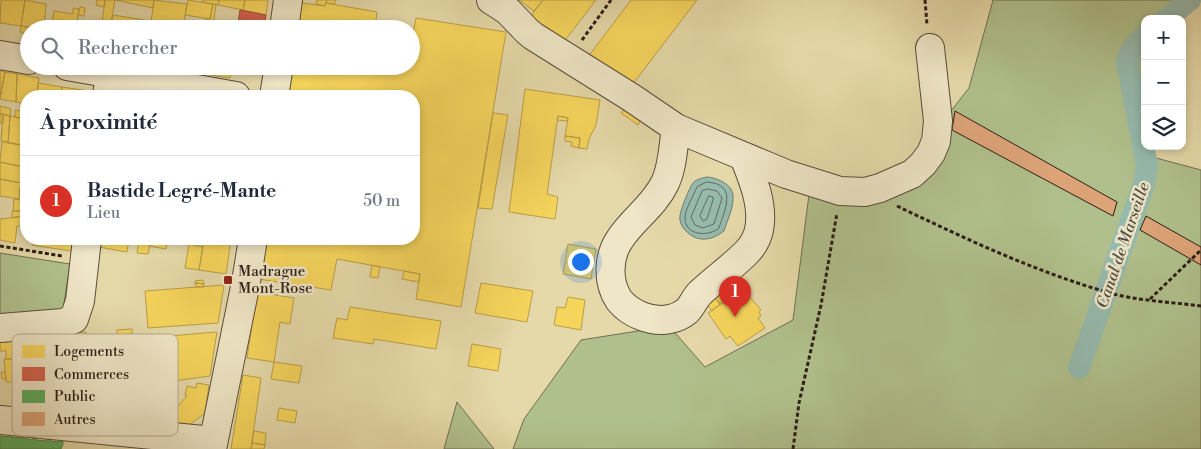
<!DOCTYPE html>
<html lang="fr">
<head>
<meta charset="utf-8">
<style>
  :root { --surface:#fff; --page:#f6f6f7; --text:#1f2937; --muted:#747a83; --line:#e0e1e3; --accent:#d93025 }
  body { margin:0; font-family:"Libre Bodoni",serif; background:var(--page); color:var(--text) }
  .controls { position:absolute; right:15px; top:15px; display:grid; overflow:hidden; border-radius:10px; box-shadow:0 2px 8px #0003 }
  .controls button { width:45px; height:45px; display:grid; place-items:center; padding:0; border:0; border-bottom:1px solid var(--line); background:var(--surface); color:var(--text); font:25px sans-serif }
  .you { position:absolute; left:580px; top:261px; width:18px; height:18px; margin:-12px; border:4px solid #fff; border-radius:50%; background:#1a73e8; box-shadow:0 0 0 8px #1a73e833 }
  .badge { display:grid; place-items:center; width:32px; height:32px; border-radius:50%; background:var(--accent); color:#fff; font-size:16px; font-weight:700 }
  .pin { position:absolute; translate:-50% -41px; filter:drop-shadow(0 1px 2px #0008) }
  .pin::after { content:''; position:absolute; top:26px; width:18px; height:15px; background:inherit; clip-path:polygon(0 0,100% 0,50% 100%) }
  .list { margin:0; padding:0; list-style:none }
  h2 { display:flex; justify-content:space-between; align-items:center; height:65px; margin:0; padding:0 20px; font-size:21px }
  h2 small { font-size:16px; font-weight:400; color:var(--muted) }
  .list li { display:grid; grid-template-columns:32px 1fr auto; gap:15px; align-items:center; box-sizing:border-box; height:90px; padding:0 20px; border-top:1px solid var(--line) }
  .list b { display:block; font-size:19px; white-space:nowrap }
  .list p { margin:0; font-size:16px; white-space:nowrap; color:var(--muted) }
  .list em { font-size:16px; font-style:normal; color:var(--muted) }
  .icon { flex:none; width:28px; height:28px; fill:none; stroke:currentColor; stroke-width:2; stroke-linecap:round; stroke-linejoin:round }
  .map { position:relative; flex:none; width:1201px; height:449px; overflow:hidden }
  .search { position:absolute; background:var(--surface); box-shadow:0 2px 8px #0003; left:20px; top:20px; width:400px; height:55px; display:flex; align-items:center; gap:12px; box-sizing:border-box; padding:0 18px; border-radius:28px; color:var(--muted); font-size:19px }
  .panel { position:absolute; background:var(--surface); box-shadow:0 2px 8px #0003; left:20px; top:90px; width:400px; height:155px; border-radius:20px }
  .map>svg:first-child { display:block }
  .green { fill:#b0c08c; stroke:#6e6f52 }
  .water { fill:#96baad; stroke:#6c7c71 }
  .homes { fill:#f6d55c; stroke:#b99e47 }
  .shops { fill:#d6604d; stroke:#a34c3d }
  .public { fill:#5aae61; stroke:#4c834b }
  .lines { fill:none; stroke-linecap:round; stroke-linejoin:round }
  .shore { stroke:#616c62; stroke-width:1 }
  .canal { stroke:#96baad; stroke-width:22 }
  .building { fill:#dda478; stroke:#2c1e17 }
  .minor-casing { stroke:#5a4d3c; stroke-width:30 }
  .path { stroke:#2c1e17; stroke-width:3; stroke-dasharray:4 2.5; stroke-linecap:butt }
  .minor { stroke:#efe6c7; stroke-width:28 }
  .poi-dot { fill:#8f2418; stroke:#efe6c7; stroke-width:2 }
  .labels { text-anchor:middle; stroke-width:5; stroke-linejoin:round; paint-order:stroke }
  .poi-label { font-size:15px; fill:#2c1e17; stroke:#efe6c7; text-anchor:start }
  .water-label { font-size:16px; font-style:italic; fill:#4c4d44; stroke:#efe6c7 }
  .key { fill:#efe6c7; stroke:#b4aa92; stroke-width:1 }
  .key-label { font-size:14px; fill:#2c1e17 }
</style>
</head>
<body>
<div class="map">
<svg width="1201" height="449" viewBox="0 0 1201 449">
  <rect width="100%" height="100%" fill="#e6d9a9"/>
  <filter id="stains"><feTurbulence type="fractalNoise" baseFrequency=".004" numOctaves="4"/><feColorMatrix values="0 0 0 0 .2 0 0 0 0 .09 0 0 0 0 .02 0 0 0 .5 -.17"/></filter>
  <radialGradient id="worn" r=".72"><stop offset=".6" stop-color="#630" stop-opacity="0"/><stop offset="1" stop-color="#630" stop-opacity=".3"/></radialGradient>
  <!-- green -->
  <path class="green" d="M993 0H1197L1169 9 1167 19H1145V146H1146L1145 155 1201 170V449H513L524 419 581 340 669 326 705 367 793 320 811 179 899 177 969 88Z
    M0 253 70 264 62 317 0 321Z
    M457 402 494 449H444Z"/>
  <!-- water -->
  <path class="water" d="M707 177C718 178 735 185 733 199 733 209 727 221 724 231 711 241 697 243 685 230 682 227 679 221 680 216 680 211 690 186 693 183 696 179 703 178 707 177Z"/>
  <!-- homes -->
  <path class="homes" d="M1 0H25L21 26 0 23Z
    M25 0 46 4 44 29 21 26Z
    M97 0H105L104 7 96 5Z
    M105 0H115L110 29H101Z
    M115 0H154L153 8Z
    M154 0 187 4 183 28 151 22Z
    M188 0 213 4 210 19 185 15Z
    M203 0H219L218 5 202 2Z
    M219 0H245L243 10 218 5Z
    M245 0H268L266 15 243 10Z
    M317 0H327L325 6 316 4Z
    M327 0H336L334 4 326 3Z
    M519 0H543L534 11Z
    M543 0H596L563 43 530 17Z
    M631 0H697L629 89 588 57Z
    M302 3 325 6 326 3 377 12 375 29H298Z
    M213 4 216 5 213 26 205 25 206 19H210Z
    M80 7 85 8 84 16 78 15Z
    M73 8 79 9 76 29H51L54 11 73 14Z
    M113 15 151 21 150 29H110Z
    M416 18 506 32 461 307 416 299 420 274 337 259 331 290 258 279 265 239H414V96H287L292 66H411V46Z
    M21 26 36 29H29V34L20 32Z
    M159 66H177L176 69Z
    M177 66H206L204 74 176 69Z
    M206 66H232L230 78 204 74Z
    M0 71 5 72 0 97Z
    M5 72 17 74 16 102 0 99Z
    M17 74 39 78 37 96H26V104L16 102Z
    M38 83 62 87 60 96H37Z
    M62 87 96 92V96H60Z
    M525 89 600 100 596 125 589 139 587 149 579 148 580 138 565 136 568 118 558 116 547 194 558 197 555 219 509 212Z
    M0 106 11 109 10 116 0 114Z
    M627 106 642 117 638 125 621 113Z
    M15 110 26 112V119L15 117Z
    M493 113 508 115 492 209 478 208Z
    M0 114H3V123H0Z
    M3 114 10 116 8 143 1 141Z
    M10 116 26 119V146L8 143Z
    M558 116 568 118 567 121 557 120Z
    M565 136 580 138 579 148 571 146 572 142 565 141Z
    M2 141 26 146 25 167 0 162Z
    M0 162 23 167 21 183 0 179Z
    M0 179 21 183 19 199 0 196Z
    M21 183 26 184V194L19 193Z
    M14 199 26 201 25 211H13Z
    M12 211H25L24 216 12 218Z
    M24 216V227L17 226 15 243 0 240V219Z
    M33 239H38L37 246 32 245Z
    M38 239H73L72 251 37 246Z
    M100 239H129L127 252 99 247Z
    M151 239H168L166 249 149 246Z
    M204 239H231L226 274 199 270Z
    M139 241 150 244 148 254 137 253Z
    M189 244 203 247 199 270 185 268Z
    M568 244 596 249 591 279 563 274Z
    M372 265 380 267 378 278 370 277Z
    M404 271 420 274 419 282 402 279Z
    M203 280 204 284 195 283V281Z
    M734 281 740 291 732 297 724 287Z
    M195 283 204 284V287H196Z
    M481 283 533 291 527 322 475 313Z
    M224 285 218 323 148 328 145 291Z
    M724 287 732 297 720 304 713 295Z
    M743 289 761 310 759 312 761 316 758 318 765 328 738 346 730 336 726 339 708 313Z
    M257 292 294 298 290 324 280 322 274 362 247 358Z
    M713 295 720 304 712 311 705 301Z
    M568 297 585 300 581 330 554 325 557 307 565 308Z
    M350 307 441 321 436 349 374 339 373 344 333 338 337 318 347 320Z
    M132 329V334L117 335V330Z
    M86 332 90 376 74 377 71 333Z
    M217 332 210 376 139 386 133 339Z
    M71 333 72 354 63 355 61 334Z
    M19 338 20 354H15V359H6V351H0V339Z
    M472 344 501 349 498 371 468 366Z
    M4 359H15L17 382H6Z
    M274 362 302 366 299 383 271 379Z
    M1 372H5L6 379H2Z
    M243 375 261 378 251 449H231Z
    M197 383 209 385 205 413 188 426 152 427V410L173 411 187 396H185L187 386 196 388Z
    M279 408 297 411 295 423 277 420Z
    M254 431 266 433 265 445 252 443Z
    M252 443 265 445 264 449H251Z"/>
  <!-- shops -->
  <path class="shops" d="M240 10 266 15 264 29H237Z"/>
  <!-- public -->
  <path class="public" d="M11 435 13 436V438L23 437V438L33 440V438H37L36 440 47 441V439L51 440 50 441 59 442 60 441H63V444L61 449H0V436L11 437Z"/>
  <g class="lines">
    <!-- shore -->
    <path class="shore" d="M707 182C738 184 725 209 719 228 709 237 684 236 685 217 685 210 694 194 697 187Z
      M708 189 717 191 722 198 714 224 703 228 695 225 691 217 702 191Z
      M709 196 713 197V200L707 219 703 221 700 216Z"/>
    <!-- canal -->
    <path class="canal" d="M1166 19 1190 0
      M1079 368 1144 184 1147 166 1127 62C1130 50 1135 44 1145 36"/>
  </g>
  <!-- building -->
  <path class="building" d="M955 111 1117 202 1113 216 952 130Z
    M1146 216 1201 247V265L1140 230Z"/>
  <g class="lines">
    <!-- minor casing -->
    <g class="minor-casing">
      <path id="minor" d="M491 0 508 11 527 31 533 36 632 98 676 128 786 174 840 191 865 192 880 188 912 174 923 164 931 153 936 141 938 121 930 48
        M284 29 288 0
        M0 55 29 60
        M67 66 236 96
        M107 96 110 74
        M274 96 279 66
        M676 128C673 146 673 166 665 183 654 206 633 219 620 239 608 256 607 282 619 300 630 314 652 323 670 319 676 318 682 315 687 311 692 306 695 298 700 293 715 279 732 267 746 253 752 247 757 239 759 230 764 206 753 179 744 157
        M0 328 63 323 74 319 80 301 87 239
        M0 420 213 441
        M212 449 246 282 253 239"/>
    </g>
    <!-- path -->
    <path class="path" d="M925 0 927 25
      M582 40 611 0
      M897 206C966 239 1036 272 1110 293 1139 301 1171 302 1201 306
      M0 246 62 256
      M1150 299 1201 250
      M793 449 799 403 821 305 837 213"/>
    <!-- minor -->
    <use href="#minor" class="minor"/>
  </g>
  <!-- markers -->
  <rect class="poi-dot" x="223" y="275" width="10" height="10" rx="2.5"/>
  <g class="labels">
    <!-- poi labels -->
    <g class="poi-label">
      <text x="238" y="276">Madrague<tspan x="238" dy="17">Mont-Rose</tspan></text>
    </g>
    <!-- water labels -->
    <g class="water-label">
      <text transform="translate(1122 245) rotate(-71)" y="6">Canal de Marseille</text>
    </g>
  </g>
  <!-- legend -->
  <rect x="12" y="334" width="166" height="102" rx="8" class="key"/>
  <rect x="22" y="345" width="23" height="13" fill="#f6d55c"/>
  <rect x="22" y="367" width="23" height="14" fill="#d6604d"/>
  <rect x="22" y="390" width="23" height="13" fill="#5aae61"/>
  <rect x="22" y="412" width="23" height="14" fill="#dda478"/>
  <g class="key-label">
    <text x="54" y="356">Logements</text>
    <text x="54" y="379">Commerces</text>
    <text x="54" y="401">Public</text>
    <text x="54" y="424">Autres</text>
  </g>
  <rect width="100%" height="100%" filter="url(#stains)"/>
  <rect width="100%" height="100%" fill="url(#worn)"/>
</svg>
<div class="controls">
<button>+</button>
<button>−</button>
<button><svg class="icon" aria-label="layers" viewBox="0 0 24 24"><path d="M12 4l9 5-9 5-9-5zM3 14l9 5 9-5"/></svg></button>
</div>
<div class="you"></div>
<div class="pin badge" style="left:735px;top:317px">1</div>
<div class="search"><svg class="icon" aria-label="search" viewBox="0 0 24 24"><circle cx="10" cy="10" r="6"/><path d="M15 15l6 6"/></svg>Rechercher</div>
<section class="panel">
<h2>À proximité<small></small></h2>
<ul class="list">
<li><span class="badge">1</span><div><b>Bastide Legré-Mante</b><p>Lieu</p></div><em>50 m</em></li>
</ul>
</section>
</div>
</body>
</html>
